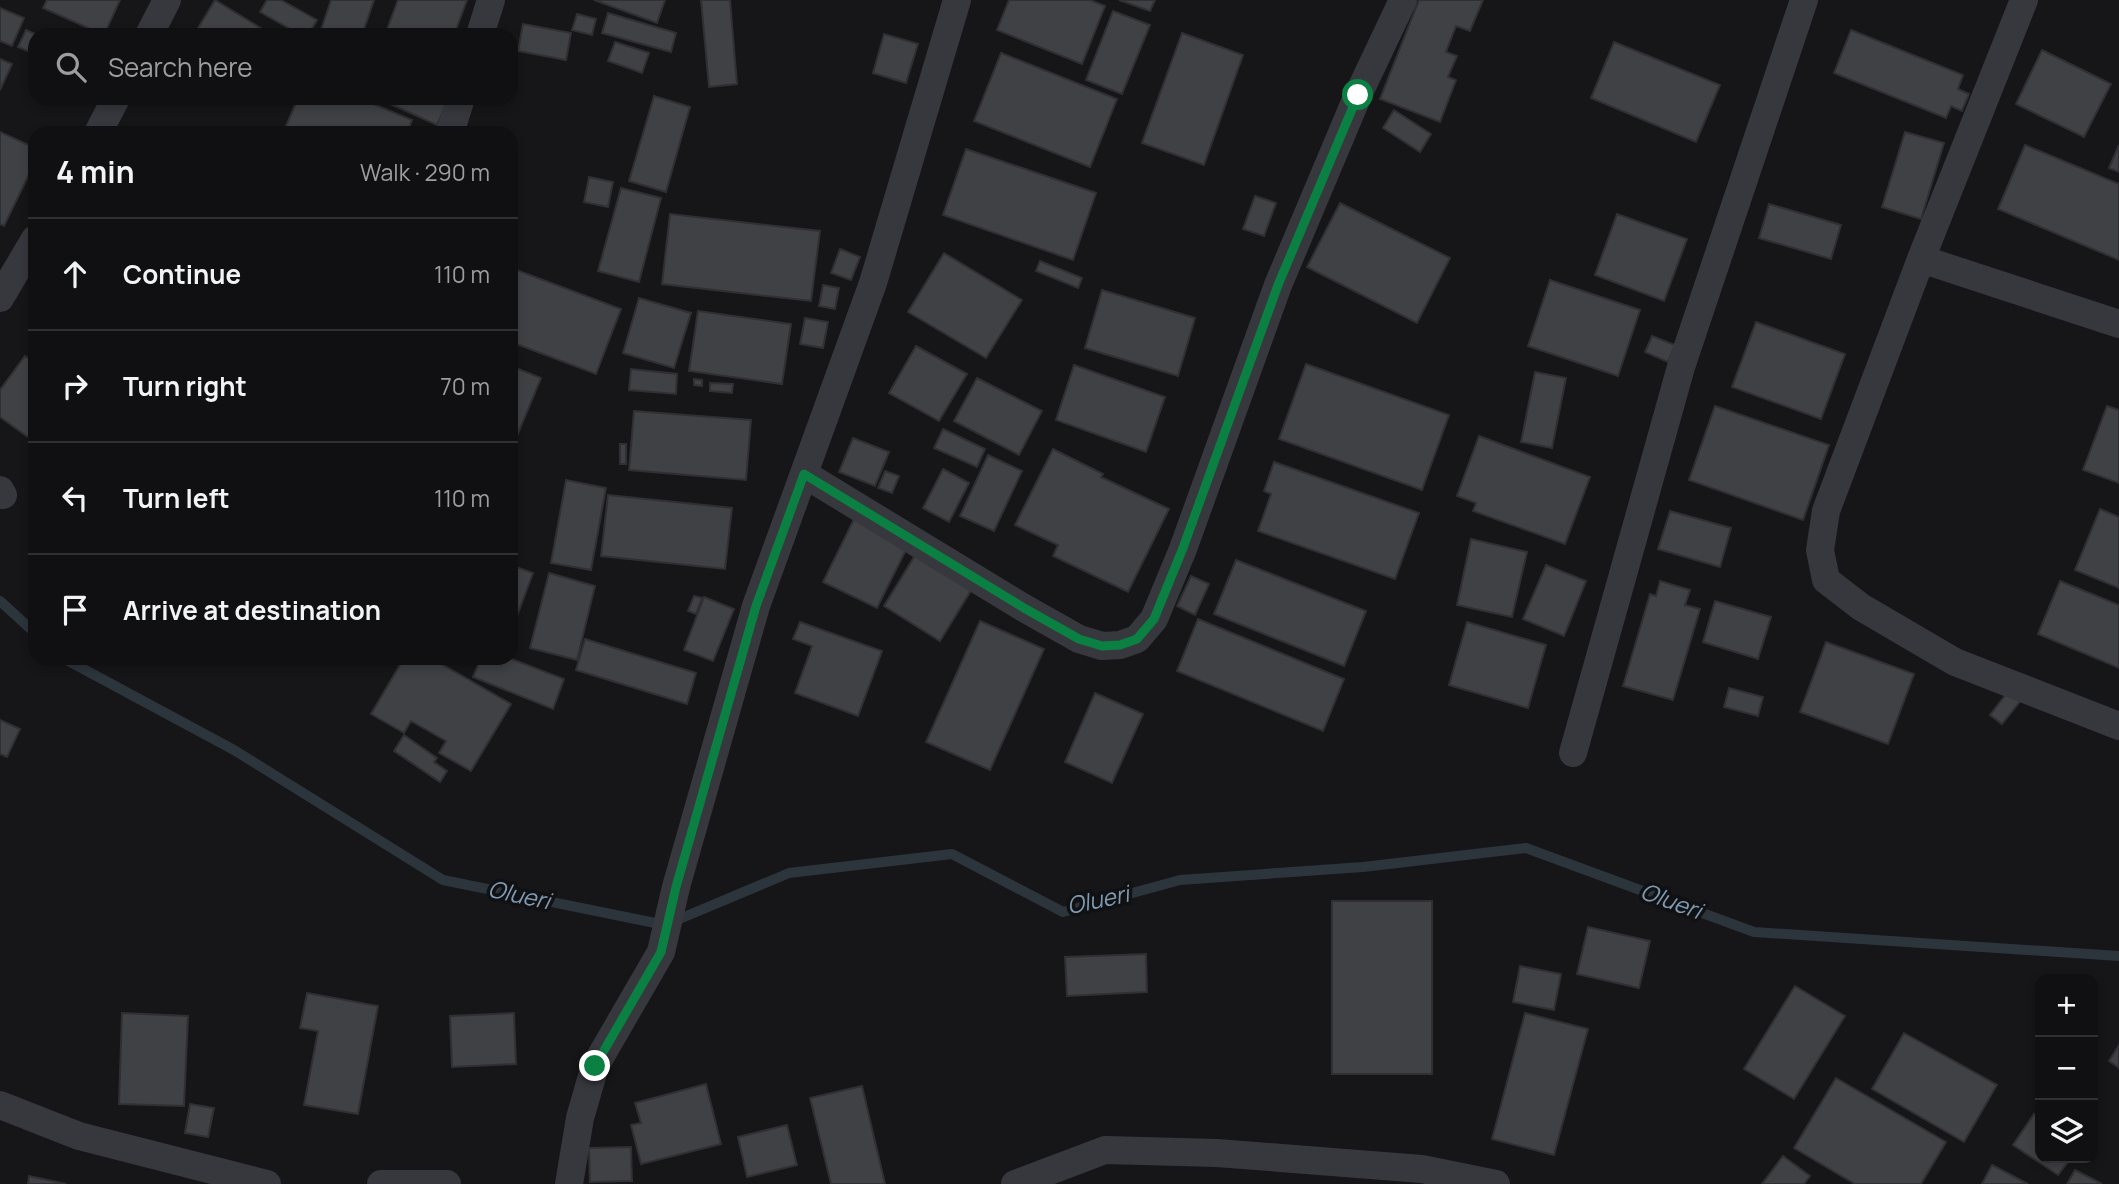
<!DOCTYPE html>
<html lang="en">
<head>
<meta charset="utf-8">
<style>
  :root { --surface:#101012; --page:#1e1e20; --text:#f1f3f6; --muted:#9c9d9f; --line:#303032 }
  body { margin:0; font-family:Manrope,sans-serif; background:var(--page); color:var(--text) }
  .controls { position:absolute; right:21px; bottom:21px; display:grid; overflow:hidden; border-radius:14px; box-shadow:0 4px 10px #0003 }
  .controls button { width:63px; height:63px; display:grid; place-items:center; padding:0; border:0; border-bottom:2px solid var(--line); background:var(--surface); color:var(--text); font:35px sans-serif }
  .stop { position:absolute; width:21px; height:21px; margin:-16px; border:5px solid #0b8043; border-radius:50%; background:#fff }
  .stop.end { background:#0b8043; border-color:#fff; box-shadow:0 2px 7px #0008 }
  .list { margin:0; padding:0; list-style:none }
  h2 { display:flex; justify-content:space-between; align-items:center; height:91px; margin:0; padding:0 28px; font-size:30px }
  h2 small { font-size:23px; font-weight:400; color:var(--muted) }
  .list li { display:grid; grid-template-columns:46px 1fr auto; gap:21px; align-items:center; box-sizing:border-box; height:112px; padding:0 28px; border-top:2px solid var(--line) }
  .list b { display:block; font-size:26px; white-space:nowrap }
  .list em { font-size:23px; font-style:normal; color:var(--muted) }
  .icon { flex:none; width:38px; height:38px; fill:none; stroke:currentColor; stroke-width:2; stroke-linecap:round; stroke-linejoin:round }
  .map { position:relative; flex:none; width:2119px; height:1184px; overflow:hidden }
  .search { position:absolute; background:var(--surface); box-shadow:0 4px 10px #0003; left:28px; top:28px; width:490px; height:77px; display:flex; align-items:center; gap:18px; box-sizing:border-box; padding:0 24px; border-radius:21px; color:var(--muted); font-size:26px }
  .panel { position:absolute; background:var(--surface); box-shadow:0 4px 10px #0003; left:28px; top:126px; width:490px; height:539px; border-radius:21px }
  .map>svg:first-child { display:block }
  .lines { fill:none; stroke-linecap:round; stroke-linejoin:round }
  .stream { stroke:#2c353c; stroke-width:10 }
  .building { fill:#404145; stroke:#303034; stroke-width:2 }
  .street { stroke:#37383d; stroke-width:28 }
  .route { stroke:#0b8043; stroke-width:9 }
  .labels { text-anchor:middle; stroke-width:7; stroke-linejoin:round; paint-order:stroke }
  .water-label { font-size:23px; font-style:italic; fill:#7f9bb3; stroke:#111113 }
</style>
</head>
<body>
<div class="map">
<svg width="2119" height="1184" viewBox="0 0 2119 1184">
  <rect width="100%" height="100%" fill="#161618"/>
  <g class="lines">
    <!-- stream -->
    <path class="stream" d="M0 601 35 633
      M63 658 234 750 443 880 665 925 789 873 952 854 1063 912 1180 880 1363 867 1526 848 1754 932 2119 956"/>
  </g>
  <!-- building -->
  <path class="building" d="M47 0H120L104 35 43 8Z
    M215 0 272 35H199L195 33Z
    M267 0H281L317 20 308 35H301L260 12Z
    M331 0H374L362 35H335L321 30Z
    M398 0H467L454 35H385Z
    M594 0H665L657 23Z
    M701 0H730L737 84 709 87Z
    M1009 0H1090L1105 6 1082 64 997 30Z
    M1119 0H1155L1150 11Z
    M1419 0H1483L1470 31 1456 26 1446 52 1457 56 1448 77 1456 80 1440 122 1380 99Z
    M0 8 24 18 12 46 0 41Z
    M1113 11 1150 25 1122 94 1086 80Z
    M608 13 676 33 671 52 602 33Z
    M577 14 596 19 592 35 572 30Z
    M523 24 571 33 566 60 518 51Z
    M26 30 37 35H35V54L18 47Z
    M1851 30 1963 75 1958 89 1969 94 1962 111 1951 106 1946 118 1834 73Z
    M1182 33 1243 55 1204 165 1142 143Z
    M884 34 918 44 906 83 873 73Z
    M615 42 649 53 642 73 608 61Z
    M1614 42 1720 85 1696 142 1591 98Z
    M2042 50 2111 84 2084 137 2016 104Z
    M1001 53 1117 99 1090 167 974 121Z
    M0 59 12 64 0 90Z
    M654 96 690 107 666 192 629 181Z
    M298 98H359L412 120 407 133H283Z
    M377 98H431L446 105 437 125Z
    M1394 110 1431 134 1420 152 1383 128Z
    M0 132 35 148V162L4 226 0 224Z
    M1905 132 1944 143 1921 219 1882 207Z
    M2025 145 2119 184V260L1998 209Z
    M2119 145V172L2109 168Z
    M966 149 1096 193 1073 260 943 215Z
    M589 177 613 182 608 207 584 202Z
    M621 188 661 198 639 282 598 271Z
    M1255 196 1276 203 1264 236 1243 229Z
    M1340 203 1450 258 1417 323 1307 267Z
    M1769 204 1841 225 1831 259 1759 238Z
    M670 214 820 231 811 301 662 284Z
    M1617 214 1687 239 1664 301 1595 275Z
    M840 249 860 257 851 280 831 273Z
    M944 253 1022 300 986 358 908 312Z
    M1040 261 1082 278 1078 288 1036 271Z
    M511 268 621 309 596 374 511 342Z
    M1550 280 1640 310 1618 376 1528 346Z
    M823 285 839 288 835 309 819 306Z
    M1102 290 1195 318 1178 376 1085 348Z
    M639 298 691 313 674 368 623 353Z
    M698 311 791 324 782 384 689 371Z
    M805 318 828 322 823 348 800 344Z
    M1756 322 1845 354 1821 419 1732 387Z
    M1652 336 1675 345 1668 362 1645 352Z
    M916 346 967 374 939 421 889 393Z
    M25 356 35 363V442L0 417V390Z
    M1306 364 1449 415 1422 490 1279 439Z
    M1074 365 1165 397 1146 452 1056 420Z
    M511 366 541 378 512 448H511Z
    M631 369 677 374 676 394 629 390Z
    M1535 372 1566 378 1552 448 1521 442Z
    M977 378 1042 411 1019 455 954 421Z
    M694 379 702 380V386L694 385Z
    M710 383 733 384 732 393 710 391Z
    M1715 406 1829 445 1803 520 1689 480Z
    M2107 406 2119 410V483L2083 470Z
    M634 411 751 420 746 480 629 470Z
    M943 429 985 449 977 467 934 448Z
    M1479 436 1590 477 1565 544 1473 511 1476 503 1457 496Z
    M853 438 889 452 875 486 839 472Z
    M620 444H626V464H620Z
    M1053 449 1103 474 1101 477 1169 509 1128 592 1053 556 1058 545 1015 525Z
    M988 455 1022 471 994 531 960 516Z
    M1274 462 1419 513 1395 579 1258 531 1271 494 1264 491Z
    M943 469 969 483 949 522 923 508Z
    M885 471 899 476 892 493 878 488Z
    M566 480 606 488 591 570 551 563Z
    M608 495 732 508 725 569 601 556Z
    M2100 509 2119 517V588L2075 570Z
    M1670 511 1731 528 1720 567 1658 549Z
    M855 517 909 544 877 608 823 582Z
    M1471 539 1527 552 1512 617 1457 605Z
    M919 549 975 584 940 641 884 606Z
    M1236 560 1366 611 1344 666 1214 614Z
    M511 565 533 573 511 632Z
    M1546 565 1586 581 1564 636 1523 619Z
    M549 573 595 586 577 660 530 648Z
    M1191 576 1209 584 1195 615 1177 606Z
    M1660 581 1690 590 1685 605 1700 609 1673 700 1623 686 1650 594 1656 596Z
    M2060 581 2119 605V668L2038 634Z
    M694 596 702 598 696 614 688 611Z
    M704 597 734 609 713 661 684 650Z
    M1715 601 1771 617 1758 659 1703 642Z
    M1198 619 1344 679 1323 731 1177 671Z
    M980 621 1044 649 990 770 926 742Z
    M800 622 882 651 858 716 795 693 812 646 793 639Z
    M1467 622 1546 645 1528 708 1449 685Z
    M585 639 696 673 687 704 576 670Z
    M1826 642 1914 674 1888 744 1800 712Z
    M404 658H431L511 704 471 771 439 753 446 741 411 721 404 733 371 714Z
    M481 658H509L564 679 553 709 473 677Z
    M1729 688 1763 697 1758 716 1724 707Z
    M2010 689 2022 699 2002 724 1990 715Z
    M1095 693 1143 714 1112 783 1065 762Z
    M0 720 20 729 7 757 0 754Z
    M404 735 437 758 434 762 447 771 440 782 394 751Z
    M1332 901H1432V1074H1332Z
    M1588 927 1650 941 1639 988 1577 974Z
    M1146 954 1147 992 1067 996 1065 957Z
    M1520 966 1561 974 1554 1010 1513 1002Z
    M1795 986 1845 1016 1794 1099 1744 1069Z
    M307 993 378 1006 358 1114 304 1105 318 1031 300 1028Z
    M122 1013 188 1016 184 1106 119 1104Z
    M514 1013 516 1064 452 1067 450 1016Z
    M1525 1013 1588 1029 1554 1155 1492 1139Z
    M1904 1033 1997 1085 1964 1142 1872 1089Z
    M2119 1045V1068L2109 1061Z
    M1836 1078 1946 1142 1921 1184H1855L1794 1148Z
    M706 1084 721 1144 641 1164 631 1125 641 1123 635 1103Z
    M862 1086 885 1184H831L810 1098Z
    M190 1104 214 1108 208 1137 185 1133Z
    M2034 1114 2040 1118V1158H2071L2058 1175 2013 1145Z
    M787 1125 797 1165 747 1177 738 1137Z
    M631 1147 632 1181 590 1182 589 1148Z
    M1783 1156 1810 1176 1804 1184H1762Z
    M1992 1165 2028 1184H1982Z
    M2075 1170 2102 1184H2067Z
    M29 1176 66 1184H28Z"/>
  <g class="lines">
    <!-- street -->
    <path class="street" d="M2024 0 1921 259 1826 511 1820 550 1826 580 1861 607 1955 662 2119 726
      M149 35 167 0
      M480 35 491 0
      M98 133 116 98
      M450 133 461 98
      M1921 259 2119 324
      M0 298 35 239
      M804 474 1024 608 1079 639 1102 646 1120 645 1137 639 1154 619 1183 549 1278 285 1358 95 1403 0
      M0 490 3 495
      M1573 753 1681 367 1804 0
      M0 1105 79 1136 267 1184
      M381 1184H447
      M569 1184 580 1118 595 1066 661 952 676 887 756 606 873 283 957 0
      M1015 1184 1105 1150 1217 1153 1422 1169 1496 1184"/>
  </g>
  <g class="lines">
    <!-- route -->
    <path class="route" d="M595 1066 661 952 676 887 756 606 804 474 1024 608 1079 639 1102 646 1120 645 1137 639 1154 619 1183 548 1278 285 1358 95"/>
  </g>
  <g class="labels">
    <!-- water labels -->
    <g class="water-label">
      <text transform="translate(519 895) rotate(12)" y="8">Olueri</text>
      <text transform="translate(1098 900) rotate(-12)" y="8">Olueri</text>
      <text transform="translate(1671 901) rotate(20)" y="8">Olueri</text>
    </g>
  </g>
</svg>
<div class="controls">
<button>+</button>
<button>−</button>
<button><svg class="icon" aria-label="layers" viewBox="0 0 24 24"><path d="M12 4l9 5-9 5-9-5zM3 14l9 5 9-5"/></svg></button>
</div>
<div class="stop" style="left:1358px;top:95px"></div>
<div class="stop end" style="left:595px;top:1066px"></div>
<div class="search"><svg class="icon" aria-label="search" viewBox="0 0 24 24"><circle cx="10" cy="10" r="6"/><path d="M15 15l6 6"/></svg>Search here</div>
<section class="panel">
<h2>4 min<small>Walk · 290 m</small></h2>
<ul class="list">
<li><svg class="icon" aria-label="ahead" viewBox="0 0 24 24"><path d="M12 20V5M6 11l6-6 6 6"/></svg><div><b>Continue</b></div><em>110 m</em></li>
<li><svg class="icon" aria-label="right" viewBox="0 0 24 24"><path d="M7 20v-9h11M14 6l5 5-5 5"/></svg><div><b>Turn right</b></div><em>70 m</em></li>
<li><svg class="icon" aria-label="left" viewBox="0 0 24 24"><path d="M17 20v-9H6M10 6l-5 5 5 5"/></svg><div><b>Turn left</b></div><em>110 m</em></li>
<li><svg class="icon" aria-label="arrive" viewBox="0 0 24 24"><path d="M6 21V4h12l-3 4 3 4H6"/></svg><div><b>Arrive at destination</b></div></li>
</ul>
</section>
</div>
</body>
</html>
